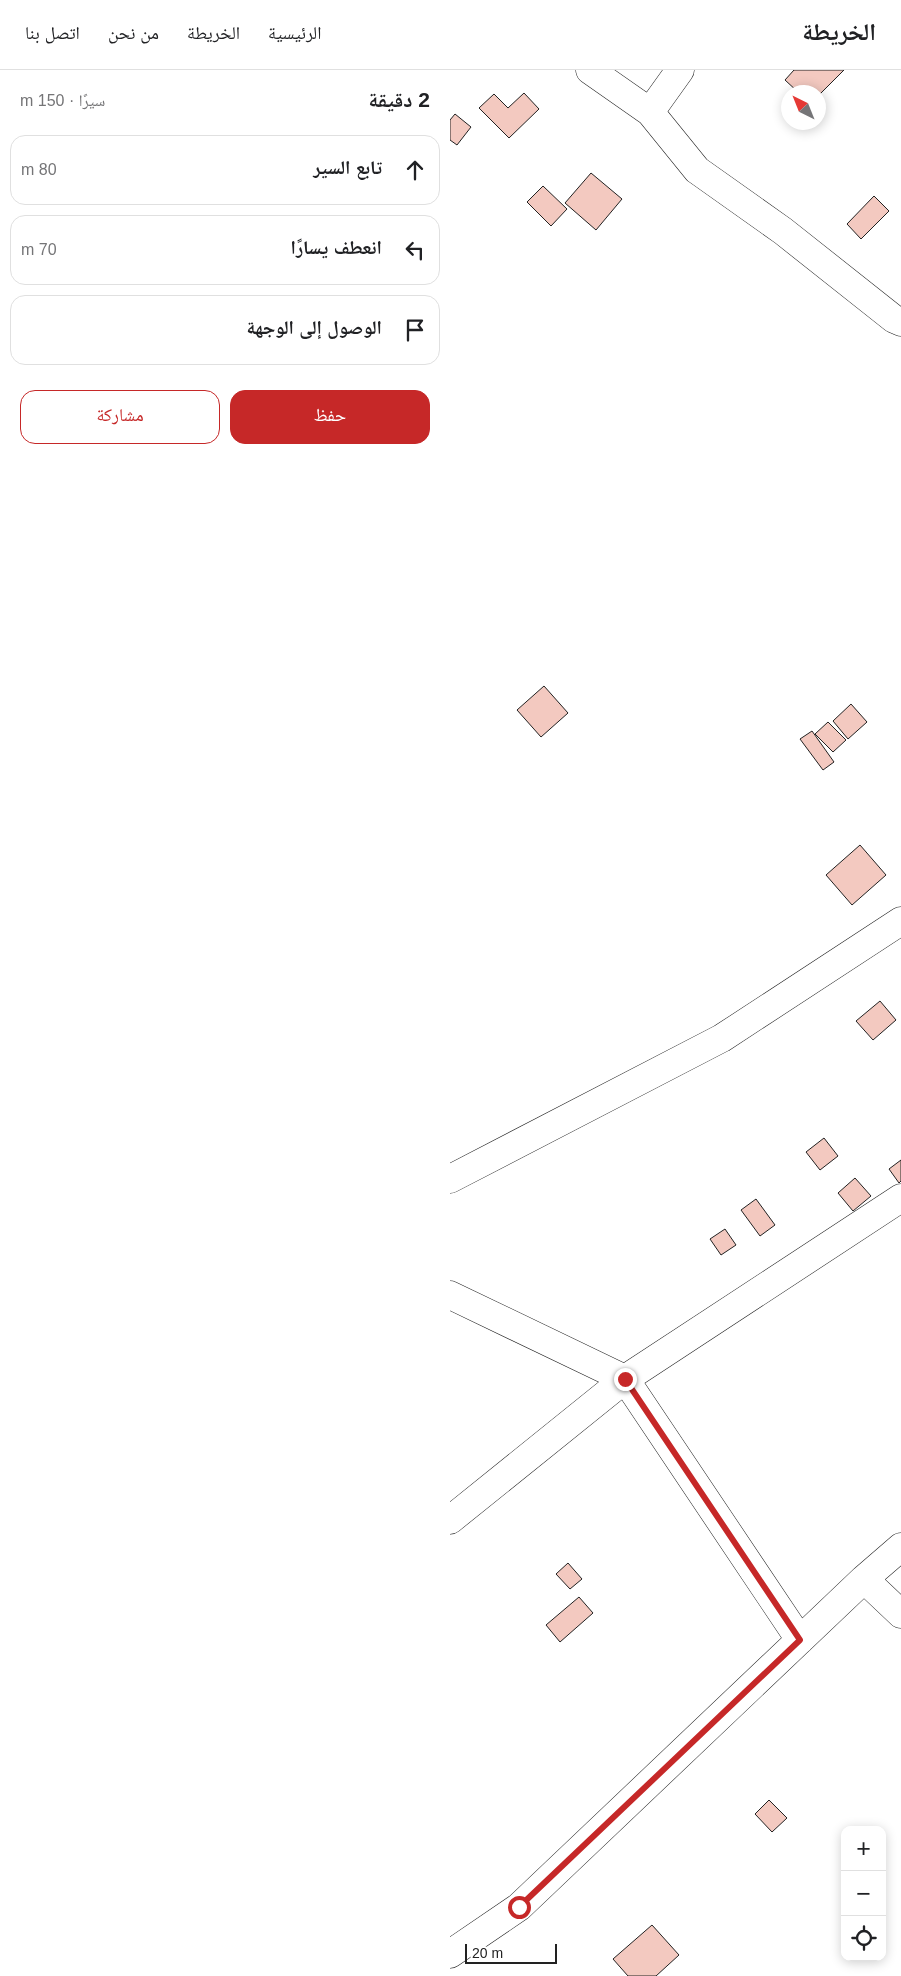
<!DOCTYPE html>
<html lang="ar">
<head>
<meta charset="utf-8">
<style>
  :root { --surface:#fff; --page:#f2f2f2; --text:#202124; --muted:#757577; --line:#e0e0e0; --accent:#c62828 }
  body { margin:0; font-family:Helvetica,"Noto Naskh Arabic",sans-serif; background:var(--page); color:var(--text); direction:rtl }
  .controls { position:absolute; right:15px; bottom:15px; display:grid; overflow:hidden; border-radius:10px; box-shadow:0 2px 12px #0003 }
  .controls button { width:45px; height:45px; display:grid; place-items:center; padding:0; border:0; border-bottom:1px solid var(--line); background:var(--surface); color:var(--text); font:25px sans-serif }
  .compass { position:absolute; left:331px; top:15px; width:45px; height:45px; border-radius:50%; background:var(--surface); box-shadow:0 2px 12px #0003; rotate:317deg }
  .scale { position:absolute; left:15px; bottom:12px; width:92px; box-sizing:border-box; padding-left:5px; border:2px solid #222; border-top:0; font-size:14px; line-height:18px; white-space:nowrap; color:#222; -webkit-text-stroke:4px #fff; paint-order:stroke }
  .stop { position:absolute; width:15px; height:15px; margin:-11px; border:4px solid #c62828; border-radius:50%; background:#fff }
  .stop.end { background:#c62828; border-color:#fff; box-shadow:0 1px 5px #0008 }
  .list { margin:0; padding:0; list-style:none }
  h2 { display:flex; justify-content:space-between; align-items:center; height:65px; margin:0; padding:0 20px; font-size:21px }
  h2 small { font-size:16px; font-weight:400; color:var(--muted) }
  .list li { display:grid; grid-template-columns:32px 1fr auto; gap:15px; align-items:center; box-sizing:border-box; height:70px; margin:0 10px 10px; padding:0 10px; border:1px solid var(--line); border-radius:15px }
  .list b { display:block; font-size:19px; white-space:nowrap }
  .list em { font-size:16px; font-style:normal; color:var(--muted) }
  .actions { display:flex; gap:10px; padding:15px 20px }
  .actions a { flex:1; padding:11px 0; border:1px solid var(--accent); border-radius:15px; text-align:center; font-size:18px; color:var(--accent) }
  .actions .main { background:var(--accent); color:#fff }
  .icon { flex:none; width:28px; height:28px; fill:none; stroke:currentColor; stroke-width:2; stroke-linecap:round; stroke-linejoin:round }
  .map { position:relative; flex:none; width:451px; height:1906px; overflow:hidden; direction:ltr }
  header { display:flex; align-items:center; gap:30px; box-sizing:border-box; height:70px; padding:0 25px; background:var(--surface); border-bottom:1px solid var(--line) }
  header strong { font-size:24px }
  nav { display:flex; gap:28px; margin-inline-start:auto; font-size:18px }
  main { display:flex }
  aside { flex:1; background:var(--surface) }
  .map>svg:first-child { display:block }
  .building { fill:#f3c9c0; stroke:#222 }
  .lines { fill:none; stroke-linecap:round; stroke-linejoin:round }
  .street-casing { stroke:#222; stroke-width:29 }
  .street { stroke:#fff; stroke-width:28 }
  .route { stroke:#c62828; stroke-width:6 }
</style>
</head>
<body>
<header>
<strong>الخريطة</strong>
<nav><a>الرئيسية</a><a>الخريطة</a><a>من نحن</a><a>اتصل بنا</a></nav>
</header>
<main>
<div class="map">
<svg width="451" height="1906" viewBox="0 0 451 1906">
  <rect width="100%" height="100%" fill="#fff"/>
  <!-- building -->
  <path class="building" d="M344 0H394L368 26V22H348L335 10Z
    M74 23 89 39 59 68 29 38 44 24 58 38Z
    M5 44 21 57 7 75 0 70V50Z
    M141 103 172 129 146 160 115 133Z
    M93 116 117 139 101 156 77 132Z
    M424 126 439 141 411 169 397 154Z
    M94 616 118 643 91 667 67 640Z
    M401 634 417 652 398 669 383 651Z
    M378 652 396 670 383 682 365 664Z
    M362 661 384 692 373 700 350 669Z
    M410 775 436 805 402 835 376 805Z
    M430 931 446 950 423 970 406 951Z
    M374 1068 388 1086 370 1100 356 1082Z
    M451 1090V1111L449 1113 439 1099Z
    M405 1108 421 1126 403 1141 388 1123Z
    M306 1129 325 1155 310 1166 291 1140Z
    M275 1159 286 1175 271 1185 260 1169Z
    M118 1493 132 1509 120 1519 106 1504Z
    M129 1527 143 1543 110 1572 96 1555Z
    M319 1730 337 1748 322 1762 305 1744Z
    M202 1855 229 1885 206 1906H178L163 1889Z"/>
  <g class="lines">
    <!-- street casing -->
    <g class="street-casing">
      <path id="street" d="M140 0 200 42 247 100 333 161 444 249 451 252
        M200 42 230 0
        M0 1109 272 968 451 851
        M0 1225 175 1309 350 1570
        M0 1450 175 1309 451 1128
        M414 1509 451 1544
        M0 1884 69 1837 414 1509 451 1477"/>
    </g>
    <!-- street -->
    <use href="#street" class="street"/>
  </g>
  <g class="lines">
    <!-- route -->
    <path class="route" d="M69 1837 350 1570 175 1309"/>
  </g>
</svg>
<div class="controls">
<button>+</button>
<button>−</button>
<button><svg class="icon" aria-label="locate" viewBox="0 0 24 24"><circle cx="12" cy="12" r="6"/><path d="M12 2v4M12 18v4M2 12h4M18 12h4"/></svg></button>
</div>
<svg class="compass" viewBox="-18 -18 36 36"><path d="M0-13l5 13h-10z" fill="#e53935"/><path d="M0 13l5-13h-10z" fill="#757577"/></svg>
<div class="scale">20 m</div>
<div class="stop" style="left:69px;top:1837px"></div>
<div class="stop end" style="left:175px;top:1309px"></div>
</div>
<aside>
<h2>2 دقيقة<small>سيرًا · 150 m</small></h2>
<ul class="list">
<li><svg class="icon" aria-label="ahead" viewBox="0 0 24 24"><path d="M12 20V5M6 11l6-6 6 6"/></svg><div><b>تابع السير</b></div><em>80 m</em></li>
<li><svg class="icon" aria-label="left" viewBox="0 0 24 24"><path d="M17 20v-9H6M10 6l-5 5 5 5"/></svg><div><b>انعطف يسارًا</b></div><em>70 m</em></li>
<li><svg class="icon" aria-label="arrive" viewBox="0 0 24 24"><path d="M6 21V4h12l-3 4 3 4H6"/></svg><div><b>الوصول إلى الوجهة</b></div></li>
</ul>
<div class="actions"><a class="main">حفظ</a><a>مشاركة</a></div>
</aside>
</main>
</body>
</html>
